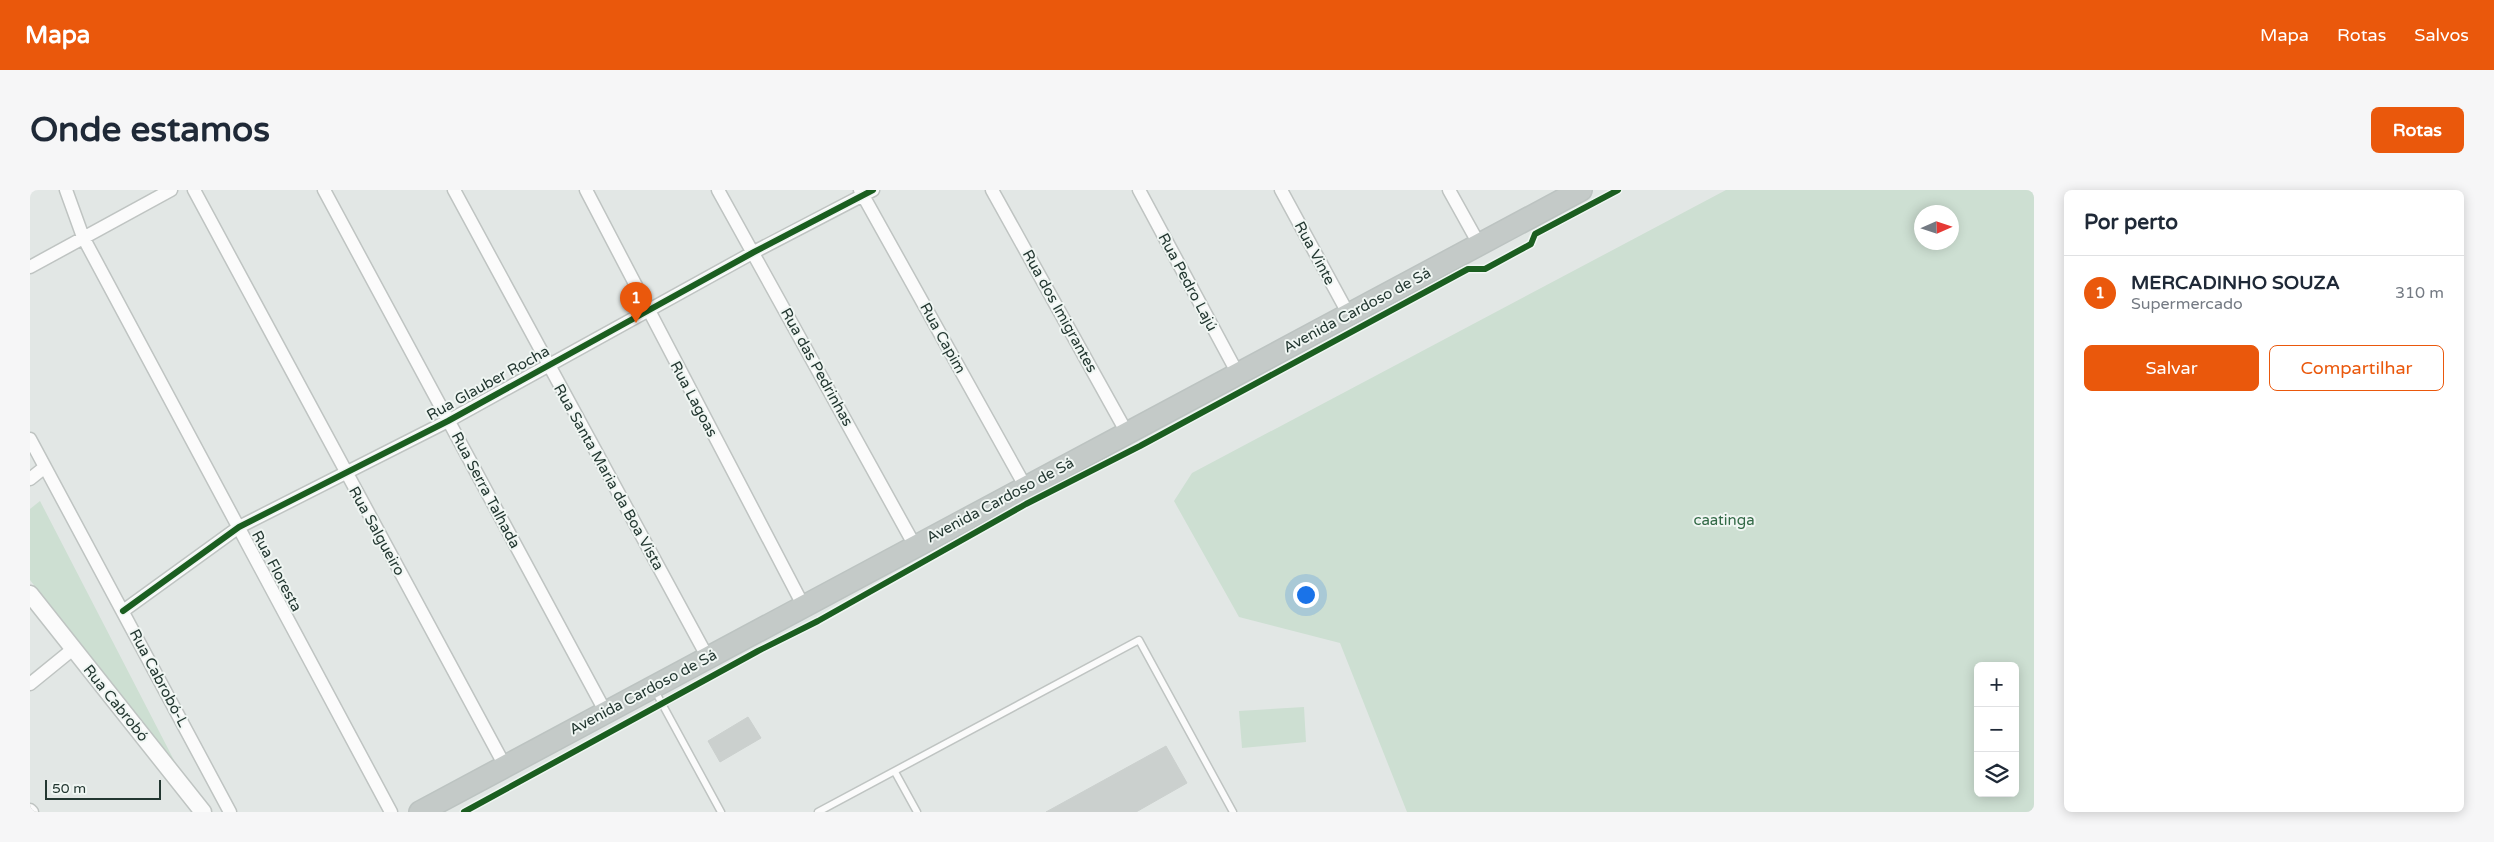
<!DOCTYPE html>
<html lang="pt">
<head>
<meta charset="utf-8">
<style>
  :root { --surface:#fff; --page:#f6f6f7; --text:#1f2937; --muted:#747a83; --line:#e0e1e3; --accent:#ea580c }
  body { margin:0; font-family:"Varela Round",sans-serif; background:var(--page); color:var(--text) }
  .controls { position:absolute; right:15px; bottom:15px; display:grid; overflow:hidden; border-radius:8px; box-shadow:0 2px 12px #0003 }
  .controls button { width:45px; height:45px; display:grid; place-items:center; padding:0; border:0; border-bottom:1px solid var(--line); background:var(--surface); color:var(--text); font:25px sans-serif }
  .compass { position:absolute; left:1884px; top:15px; width:45px; height:45px; border-radius:50%; background:var(--surface); box-shadow:0 2px 12px #0003; rotate:87deg }
  .scale { position:absolute; left:15px; bottom:12px; width:116px; box-sizing:border-box; padding-left:5px; border:2px solid #233731; border-top:0; font-size:14px; line-height:18px; white-space:nowrap; color:#233731; -webkit-text-stroke:4px #f0f6f3; paint-order:stroke }
  .you { position:absolute; left:1275px; top:404px; width:18px; height:18px; margin:-12px; border:4px solid #fff; border-radius:50%; background:#1a73e8; box-shadow:0 0 0 8px #1a73e833 }
  .badge { display:grid; place-items:center; width:32px; height:32px; border-radius:50%; background:var(--accent); color:#fff; font-size:16px; font-weight:700 }
  .pin { position:absolute; translate:-50% -41px; filter:drop-shadow(0 1px 2px #0008) }
  .pin::after { content:''; position:absolute; top:26px; width:18px; height:15px; background:inherit; clip-path:polygon(0 0,100% 0,50% 100%) }
  .list { margin:0; padding:0; list-style:none }
  h2 { display:flex; justify-content:space-between; align-items:center; height:65px; margin:0; padding:0 20px; font-size:21px }
  h2 small { font-size:16px; font-weight:400; color:var(--muted) }
  .list li { display:grid; grid-template-columns:32px 1fr auto; gap:15px; align-items:center; box-sizing:border-box; height:75px; padding:0 20px; border-top:1px solid var(--line) }
  .list b { display:block; font-size:19px; white-space:nowrap }
  .list p { margin:0; font-size:16px; white-space:nowrap; color:var(--muted) }
  .list em { font-size:16px; font-style:normal; color:var(--muted) }
  .actions { display:flex; gap:10px; padding:15px 20px }
  .actions a { flex:1; padding:11px 0; border:1px solid var(--accent); border-radius:8px; text-align:center; font-size:18px; color:var(--accent) }
  .actions .main { background:var(--accent); color:#fff }
  .icon { flex:none; width:28px; height:28px; fill:none; stroke:currentColor; stroke-width:2; stroke-linecap:round; stroke-linejoin:round }
  .map { position:relative; flex:none; width:2004px; height:622px; overflow:hidden; border-radius:8px }
  header { display:flex; align-items:center; gap:30px; box-sizing:border-box; height:70px; padding:0 25px; background:var(--accent); color:#fff }
  header strong { font-size:24px }
  nav { display:flex; gap:28px; margin-inline-start:auto; font-size:18px }
  .intro { display:flex; align-items:center; justify-content:space-between; box-sizing:border-box; height:120px; padding:0 30px }
  h1 { margin:0; font-size:35px }
  .button { padding:12px 22px; border-radius:8px; background:var(--accent); color:#fff; font-size:18px; font-weight:700 }
  main { display:flex; gap:30px; padding:0 30px }
  aside { flex:1; background:var(--surface); border-radius:8px; box-shadow:0 2px 12px #0003 }
  .map>svg:first-child { display:block }
  .green { fill:#cddfd2; fill-rule:evenodd }
  .building { fill:#cbd0ce; stroke:#cbd0ce }
  .lines { fill:none; stroke-linecap:round; stroke-linejoin:round }
  .service-casing { stroke:#bfc4c2; stroke-width:9 }
  .minor-casing { stroke:#bfc4c2; stroke-width:15 }
  .tertiary-casing { stroke:#bfc4c2; stroke-width:19 }
  .trunk-casing { stroke:#bcc3c1; stroke-width:24 }
  .service { stroke:#fbfbfb; stroke-width:6 }
  .minor { stroke:#fbfbfb; stroke-width:12 }
  .tertiary { stroke:#fbfbfb; stroke-width:16 }
  .trunk { stroke:#c4cac8; stroke-width:21 }
  .cycleway-casing { stroke:#f0f6f3; stroke-width:9 }
  .cycleway { stroke:#1b5e20; stroke-width:6 }
  .labels { text-anchor:middle; stroke-width:4; stroke-linejoin:round; paint-order:stroke }
  .street-label { font-size:15px; fill:#233731; stroke:#f0f6f3 }
  .park-label { font-size:15px; fill:#326946; stroke:#f0f6f3 }
</style>
</head>
<body>
<header>
<strong>Mapa</strong>
<nav><a>Mapa</a><a>Rotas</a><a>Salvos</a></nav>
</header>
<div class="intro"><h1>Onde estamos</h1><a class="button">Rotas</a></div>
<main>
<div class="map">
<svg width="2004" height="622" viewBox="0 0 2004 622">
  <rect width="100%" height="100%" fill="#e2e7e5"/>
  <!-- green -->
  <path class="green" d="M1696 0H2004V622H1377L1310 453 1209 427 1144 311 1162 283ZM1892 22H1922V52H1892ZM1948 476H1985V603H1948Z
    M10 311 162 605 0 390V319Z
    M1274 517 1276 552 1212 558 1209 521Z"/>
  <!-- building -->
  <path class="building" d="M718 527 731 548 690 572 678 551Z
    M1136 556 1157 593 1106 622H1016Z"/>
  <g class="lines">
    <!-- service casing -->
    <g class="service-casing">
      <path id="service" d="M624 499 691 622
        M865 582 887 622
        M788 622 1109 450 1203 622"/>
    </g>
    <!-- minor casing -->
    <g class="minor-casing">
      <path id="minor" d="M36 0 53 47 361 622
        M164 0 475 576
        M294 0 575 521
        M424 0 678 468
        M556 0 774 417
        M688 0 885 356
        M830 0 995 296
        M962 0 1097 243
        M1109 0 1208 184
        M1251 0 1319 125
        M1419 0 1449 54
        M0 77 141 0
        M0 249 200 622
        M0 289 15 277
        M93 421 209 337 418 231 724 62 843 0
        M0 494 43 459
        M0 620 2 622"/>
    </g>
    <!-- tertiary casing -->
    <g class="tertiary-casing">
      <path id="tertiary" d="M0 404 173 622"/>
    </g>
    <!-- trunk casing -->
    <g class="trunk-casing">
      <path id="trunk" d="M390 622 1551 0"/>
    </g>
    <!-- service -->
    <use href="#service" class="service"/>
    <!-- minor -->
    <use href="#minor" class="minor"/>
    <!-- tertiary -->
    <use href="#tertiary" class="tertiary"/>
    <!-- trunk -->
    <use href="#trunk" class="trunk"/>
    <!-- cycleway casing -->
    <g class="cycleway-casing">
      <path id="cycleway" d="M93 421 209 337 418 231 724 62 843 0
        M434 622 728 461 788 431 996 314 1110 256 1438 79H1455L1501 54 1505 44 1588 0"/>
    </g>
    <!-- cycleway -->
    <use href="#cycleway" class="cycleway"/>
  </g>
  <g class="labels">
    <!-- street labels -->
    <g class="street-label">
      <text transform="translate(1285 63) rotate(62)" y="5">Rua Vinte</text>
      <text transform="translate(1158 92) rotate(62)" y="5">Rua Pedro Lajú</text>
      <text transform="translate(1327 120) rotate(-28)" y="5">Avenida Cardoso de Sá</text>
      <text transform="translate(1030 121) rotate(61)" y="5">Rua dos Imigrantes</text>
      <text transform="translate(913 148) rotate(61)" y="5">Rua Capim</text>
      <text transform="translate(787 177) rotate(61)" y="5">Rua das Pedrinhas</text>
      <text transform="translate(458 193) rotate(-29)" y="5">Rua Glauber Rocha</text>
      <text transform="translate(664 209) rotate(62)" y="5">Rua Lagoas</text>
      <text transform="translate(579 287) rotate(61)" y="5">Rua Santa Maria da Boa Vista</text>
      <text transform="translate(456 300) rotate(62)" y="5">Rua Serra Talhada</text>
      <text transform="translate(970 310) rotate(-28)" y="5">Avenida Cardoso de Sá</text>
      <text transform="translate(347 341) rotate(61)" y="5">Rua Salgueiro</text>
      <text transform="translate(247 381) rotate(62)" y="5">Rua Floresta</text>
      <text transform="translate(129 488) rotate(62)" y="5">Rua Cabrobó-L</text>
      <text transform="translate(613 502) rotate(-28)" y="5">Avenida Cardoso de Sá</text>
      <text transform="translate(86 513) rotate(51)" y="5">Rua Cabrobó</text>
    </g>
    <!-- park labels -->
    <g class="park-label">
      <text x="1694" y="335">caatinga</text>
    </g>
  </g>
</svg>
<div class="controls">
<button>+</button>
<button>−</button>
<button><svg class="icon" aria-label="layers" viewBox="0 0 24 24"><path d="M12 4l9 5-9 5-9-5zM3 14l9 5 9-5"/></svg></button>
</div>
<svg class="compass" viewBox="-18 -18 36 36"><path d="M0-13l5 13h-10z" fill="#e53935"/><path d="M0 13l5-13h-10z" fill="#747a83"/></svg>
<div class="scale">50 m</div>
<div class="you"></div>
<div class="pin badge" style="left:606px;top:133px">1</div>
</div>
<aside>
<h2>Por perto<small></small></h2>
<ul class="list">
<li><span class="badge">1</span><div><b>MERCADINHO SOUZA</b><p>Supermercado</p></div><em>310 m</em></li>
</ul>
<div class="actions"><a class="main">Salvar</a><a>Compartilhar</a></div>
</aside>
</main>
</body>
</html>
